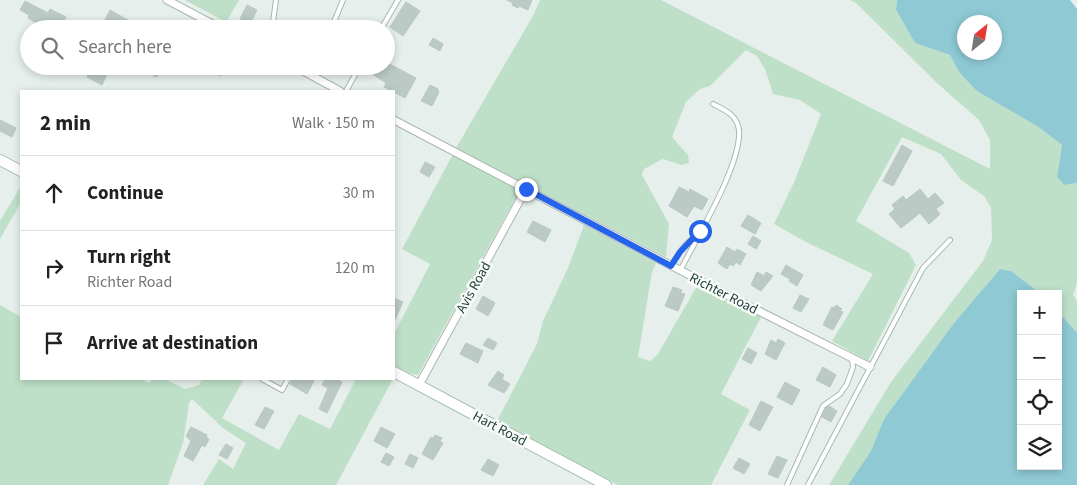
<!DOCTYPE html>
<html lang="en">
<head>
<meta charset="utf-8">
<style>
  :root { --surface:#fff; --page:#f2f2f2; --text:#222; --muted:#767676; --line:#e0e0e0 }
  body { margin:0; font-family:"Source Sans 3",sans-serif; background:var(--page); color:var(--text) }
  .controls { position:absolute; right:15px; bottom:15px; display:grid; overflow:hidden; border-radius:0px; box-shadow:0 2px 8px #0003 }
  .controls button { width:45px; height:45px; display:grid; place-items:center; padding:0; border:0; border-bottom:1px solid var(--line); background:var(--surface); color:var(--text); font:25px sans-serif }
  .compass { position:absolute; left:957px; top:15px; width:45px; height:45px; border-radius:50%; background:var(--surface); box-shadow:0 2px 8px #0003; rotate:30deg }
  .stop { position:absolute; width:15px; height:15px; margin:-11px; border:4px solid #2563eb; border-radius:50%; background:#fff }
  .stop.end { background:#2563eb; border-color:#fff; box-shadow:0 1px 5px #0008 }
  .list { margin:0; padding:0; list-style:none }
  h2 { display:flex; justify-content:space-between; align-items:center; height:65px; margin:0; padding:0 20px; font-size:21px }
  h2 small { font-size:16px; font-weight:400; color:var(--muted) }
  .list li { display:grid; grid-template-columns:32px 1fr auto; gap:15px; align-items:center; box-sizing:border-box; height:75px; padding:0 20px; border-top:1px solid var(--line) }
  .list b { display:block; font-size:19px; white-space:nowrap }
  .list p { margin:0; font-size:16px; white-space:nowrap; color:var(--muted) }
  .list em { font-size:16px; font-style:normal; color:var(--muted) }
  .icon { flex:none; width:28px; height:28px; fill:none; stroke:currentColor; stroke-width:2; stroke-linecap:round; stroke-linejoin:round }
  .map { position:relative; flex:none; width:1077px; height:485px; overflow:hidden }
  .search { position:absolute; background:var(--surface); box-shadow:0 2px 8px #0003; left:20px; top:20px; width:375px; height:55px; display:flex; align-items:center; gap:12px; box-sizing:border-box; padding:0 18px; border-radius:28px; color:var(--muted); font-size:19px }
  .panel { position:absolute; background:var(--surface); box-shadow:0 2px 8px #0003; left:20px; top:90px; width:375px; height:290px; border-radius:0px }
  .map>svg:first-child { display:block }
  .green { fill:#bfe0c8 }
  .water { fill:#8ec9d4; fill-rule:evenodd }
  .building { fill:#bbcac4; stroke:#b8c9c2 }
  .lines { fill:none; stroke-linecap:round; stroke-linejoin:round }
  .lane-casing { stroke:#a8b8b2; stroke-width:6 }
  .street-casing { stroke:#a8b8b2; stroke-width:9 }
  .secondary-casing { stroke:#a4bbb3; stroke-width:12 }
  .lane { stroke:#fff; stroke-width:4 }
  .street { stroke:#fff; stroke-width:7 }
  .secondary { stroke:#fff; stroke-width:10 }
  .route { stroke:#2563eb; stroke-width:6 }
  .labels { text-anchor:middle; stroke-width:5; stroke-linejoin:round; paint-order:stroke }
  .street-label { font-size:14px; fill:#24423a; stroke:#f7fbf9 }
</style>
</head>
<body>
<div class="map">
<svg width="1077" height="485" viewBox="0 0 1077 485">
  <rect width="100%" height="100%" fill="#e6efeb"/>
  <!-- green -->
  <path class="green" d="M185 0H239L226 22Z
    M540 0H661L990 169V140L979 120 938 84 856 3 850 0H897L896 10 915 43 950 55 959 72 1037 126 1062 145 1057 177 1064 185 1077 183V283L1073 295 1077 301V333L1058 311V294H1041L1011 271 1000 269 954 323 884 419 871 451 848 485H829L891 382 983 261 992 240 991 208 984 196 961 180 941 154 902 137 856 221 909 253 916 265 868 361 832 341 873 274 806 242 774 224 795 180 821 114 800 100 773 94 765 69 757 56 746 50 710 86 700 89 686 102 672 137 688 155 689 163 681 165 663 159 644 169 642 175 669 224 666 257 456 148 534 14Z
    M453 154 520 190 418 375 408 373 394 366V334L430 264 402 249Z
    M21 186V202L0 239V221Z
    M584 225 656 263 652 272 638 357 650 361 658 354 697 286 761 317 721 394 750 410 711 485H618L497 421 537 344 543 321 568 268Z
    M0 305 21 317V379H108L112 381 114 379H140L150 383 152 379H169V381L185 389 199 385 202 379H244L222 418 279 450 299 414 330 429 356 379H393L336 485H203L219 459 233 469 246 443 223 428 192 399 189 403 183 443 168 485H0Z"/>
  <!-- water -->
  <path class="water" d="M897 0H1070L1077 9V183L1064 185 1057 177 1062 145 1037 126 977 91 959 72 950 55 915 43 896 10ZM964 22H994V52H964Z
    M1000 269 1011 271 1041 294H1021V466H1058V311L1077 333V485H848L871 451 884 419 954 323Z"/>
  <!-- building -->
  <path class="building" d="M507 0H532L528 10 519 6 518 8 512 5 513 3Z
    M25 1 48 13 50 9 66 17 60 29H47L28 18 29 15 20 10Z
    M406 2 420 11 403 36 390 27Z
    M247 5 257 10 250 24 240 19Z
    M110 10 133 23 130 29H111L112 26 104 22Z
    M433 38 443 44 440 51 429 45Z
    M386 62 416 78 405 98 384 87 386 83 363 68 364 66H386Z
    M92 66 107 74 102 85 87 77Z
    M148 66H162L157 77 146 72Z
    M201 66H226V71L221 76Z
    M430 85 438 89V91L439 92 432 106 421 101Z
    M0 120 16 128 12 137 0 131Z
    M902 145 912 151 893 186 883 181Z
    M425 162 435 167 429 177 420 172Z
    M679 187 689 192 690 189 708 199 702 210 694 206 687 217 669 206Z
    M920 189 928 199 935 193 944 203 936 209 940 214 929 224 920 213 901 228 889 214 895 209 892 205 903 196 906 200Z
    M748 215 761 223 755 234 741 226Z
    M533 221 551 230 545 242 527 232Z
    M753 236 761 241 756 249 748 244Z
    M727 247 735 252 737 249 746 254 740 265 736 262 733 266 730 264 727 269 718 263Z
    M786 265 803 275 797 286 789 281 790 279 781 274Z
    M757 272 764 276 766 272 773 276 761 291 751 285Z
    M673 287 682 290 681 293 685 294 678 311 665 306Z
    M800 295 809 299 801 312 793 308Z
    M483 296 495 303 488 316 476 309Z
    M394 298 403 302 394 322Z
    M836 305 842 309 840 311 843 312 833 330 823 325 832 307 834 308Z
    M488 338 497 343 493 350 483 345Z
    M778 339 785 343 776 360 765 354 771 340 776 343Z
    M466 343 483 351 478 363 460 354Z
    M748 348 757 353 751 364 742 359Z
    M823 367 836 375 830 387 816 380Z
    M498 371 504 375 502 379 510 384 504 393 488 385Z
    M293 379H315L307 394 290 384Z
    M325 379H336L342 382 327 413 319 409 328 388 322 385Z
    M785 382 800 390 792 405 777 397Z
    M761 401 773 407 760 431 749 425Z
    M829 406 837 411 831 422 822 417 826 408Z
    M265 407 274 411 264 429 255 425Z
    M191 427 207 435 206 437 209 439 205 447 202 445 193 461 184 456 191 441 186 436Z
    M381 427 395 434 387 448 374 441Z
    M435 435 442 438 440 441 443 443 433 460 422 454 431 437 433 438Z
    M226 444 233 448 227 459 219 455Z
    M386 453 394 457 389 466 381 462Z
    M410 454 418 458 413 468 405 464Z
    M777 456 787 460 778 478 768 474Z
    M739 458 750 464 744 474 733 468Z
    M488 459 499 465 493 476 481 470Z"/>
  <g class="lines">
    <!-- lane casing -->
    <g class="lane-casing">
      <path id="lane" d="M272 29 276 0
        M331 29 343 0
        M381 29 398 0
        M315 77 319 66
        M346 91 360 66
        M671 266C678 254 686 241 698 235
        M680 271C696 239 742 164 739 130 737 115 725 110 713 104
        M262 379 282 390 288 379
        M787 485 823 406 840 394 847 384 853 367 852 358
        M808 485 923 268 950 240"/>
    </g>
    <!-- street casing -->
    <g class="street-casing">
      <path id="street" d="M167 0 222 29
        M294 66 340 91
        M394 120 735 299 870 367
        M419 385 526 189"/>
    </g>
    <!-- secondary casing -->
    <g class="secondary-casing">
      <path id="secondary" d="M0 160 21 171
        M394 372 606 485"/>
    </g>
    <!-- lane -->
    <use href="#lane" class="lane"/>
    <!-- street -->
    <use href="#street" class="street"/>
    <!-- secondary -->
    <use href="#secondary" class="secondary"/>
  </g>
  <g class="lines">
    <!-- route -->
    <path class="route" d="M526 189 671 266 680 252 700 231"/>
  </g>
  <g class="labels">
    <!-- street labels -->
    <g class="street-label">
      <text transform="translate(473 287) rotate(-61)" y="5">Avis Road</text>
      <text transform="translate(724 293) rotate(27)" y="5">Richter Road</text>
      <text transform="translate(500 428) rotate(28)" y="5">Hart Road</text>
    </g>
  </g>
</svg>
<div class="controls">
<button>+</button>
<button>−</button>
<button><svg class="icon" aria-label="locate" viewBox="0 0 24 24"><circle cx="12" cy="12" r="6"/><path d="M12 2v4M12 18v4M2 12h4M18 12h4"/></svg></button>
<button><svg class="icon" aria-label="layers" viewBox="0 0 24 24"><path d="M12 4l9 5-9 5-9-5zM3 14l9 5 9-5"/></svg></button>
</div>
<svg class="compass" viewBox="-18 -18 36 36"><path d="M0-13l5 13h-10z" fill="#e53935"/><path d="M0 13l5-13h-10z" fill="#767676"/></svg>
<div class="stop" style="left:700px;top:231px"></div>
<div class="stop end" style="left:526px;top:189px"></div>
<div class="search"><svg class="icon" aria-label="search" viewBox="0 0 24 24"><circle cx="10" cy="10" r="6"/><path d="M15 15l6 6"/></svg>Search here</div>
<section class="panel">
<h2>2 min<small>Walk · 150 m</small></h2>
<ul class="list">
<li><svg class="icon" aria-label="ahead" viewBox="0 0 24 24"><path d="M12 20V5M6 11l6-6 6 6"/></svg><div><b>Continue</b></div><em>30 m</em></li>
<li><svg class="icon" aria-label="right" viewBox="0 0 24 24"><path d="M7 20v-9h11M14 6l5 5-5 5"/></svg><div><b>Turn right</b><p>Richter Road</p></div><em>120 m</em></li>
<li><svg class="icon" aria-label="arrive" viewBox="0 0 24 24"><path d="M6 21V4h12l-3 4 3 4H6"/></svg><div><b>Arrive at destination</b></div></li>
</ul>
</section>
</div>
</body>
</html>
